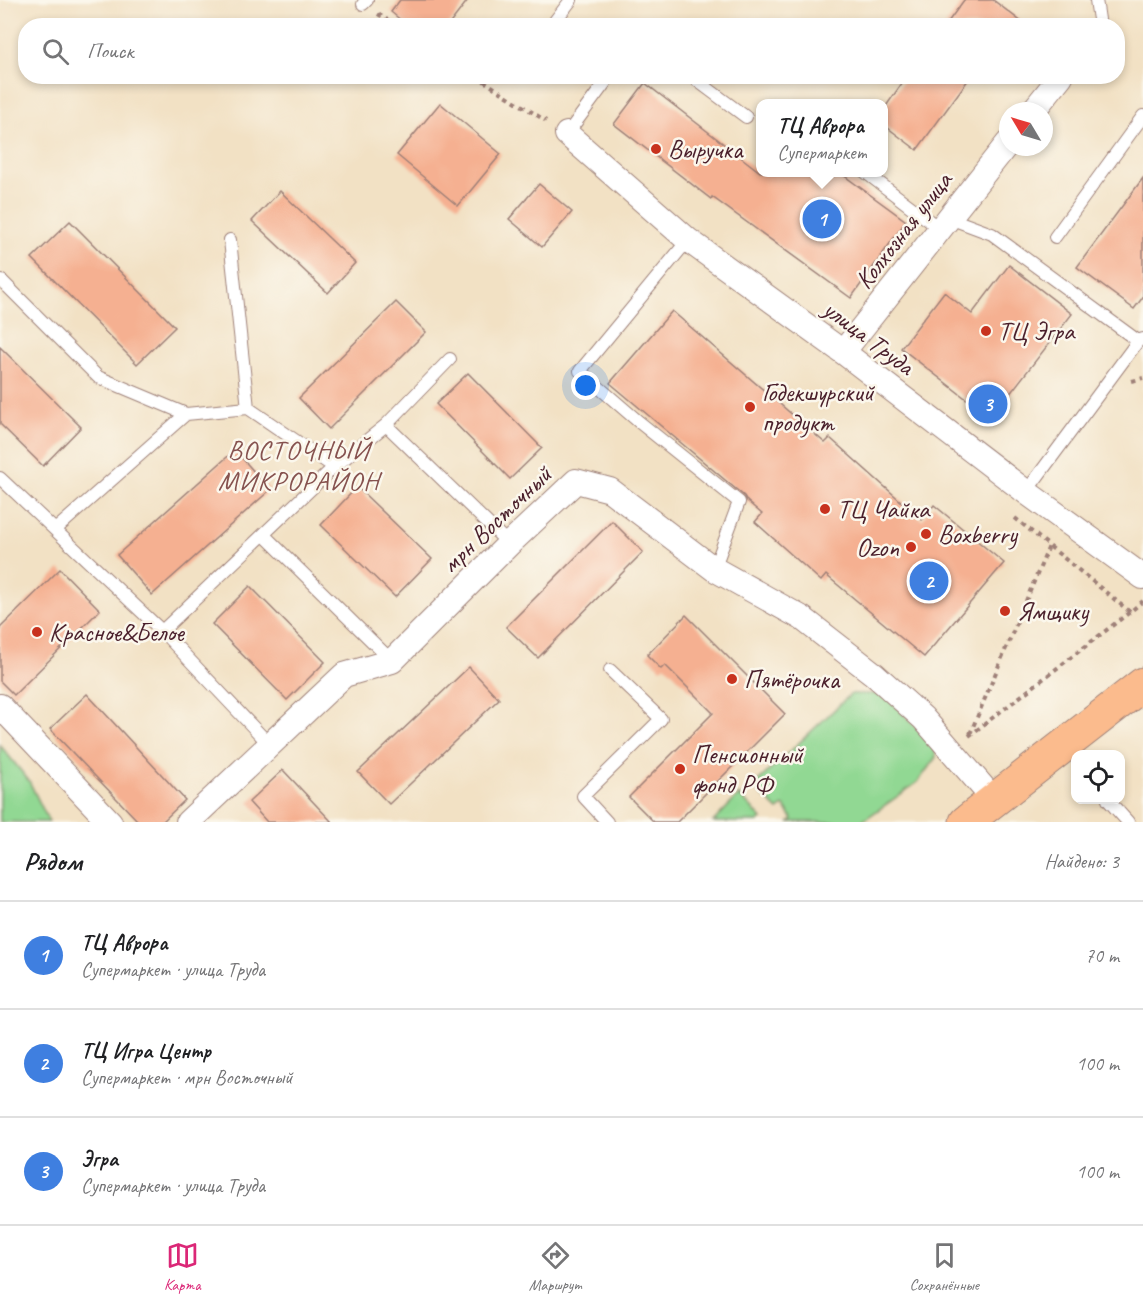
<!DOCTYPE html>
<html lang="ru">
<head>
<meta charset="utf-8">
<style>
  :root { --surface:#fff; --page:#f6f6f6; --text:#202124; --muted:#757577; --line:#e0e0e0; --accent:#db2777 }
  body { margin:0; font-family:Caveat,sans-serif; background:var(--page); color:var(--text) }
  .controls { position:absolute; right:18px; bottom:18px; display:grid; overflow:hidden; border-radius:12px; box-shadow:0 3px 9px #0003 }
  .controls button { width:54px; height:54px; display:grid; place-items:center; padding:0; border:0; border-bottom:2px solid var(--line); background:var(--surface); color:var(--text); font:30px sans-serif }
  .compass { position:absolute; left:999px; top:102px; width:54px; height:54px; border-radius:50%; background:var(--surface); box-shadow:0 3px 9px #0003; rotate:308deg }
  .you { position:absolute; left:586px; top:386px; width:21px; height:21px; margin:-15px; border:4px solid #fff; border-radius:50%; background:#1a73e8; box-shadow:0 0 0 9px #1a73e833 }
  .badge { display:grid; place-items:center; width:39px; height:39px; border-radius:50%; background:var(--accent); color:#fff; font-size:20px; font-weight:700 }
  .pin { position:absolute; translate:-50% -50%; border:3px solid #fff; box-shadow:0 2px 6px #0006 }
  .popup { position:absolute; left:756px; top:99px; width:132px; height:78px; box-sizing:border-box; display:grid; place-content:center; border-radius:12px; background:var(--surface); filter:drop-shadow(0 2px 4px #0005); font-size:20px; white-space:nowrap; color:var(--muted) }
  .popup b { font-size:22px; color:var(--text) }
  .popup::after { content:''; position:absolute; left:50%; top:100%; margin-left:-12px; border:12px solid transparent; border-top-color:var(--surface) }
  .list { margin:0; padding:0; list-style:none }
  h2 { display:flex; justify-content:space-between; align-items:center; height:78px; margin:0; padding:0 24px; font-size:26px }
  h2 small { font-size:20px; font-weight:400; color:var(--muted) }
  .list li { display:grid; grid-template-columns:39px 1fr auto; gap:18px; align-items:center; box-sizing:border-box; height:108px; padding:0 24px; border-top:2px solid var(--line) }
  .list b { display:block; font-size:22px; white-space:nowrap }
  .list p { margin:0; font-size:20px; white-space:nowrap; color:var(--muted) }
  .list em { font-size:20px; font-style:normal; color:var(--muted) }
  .icon { flex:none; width:33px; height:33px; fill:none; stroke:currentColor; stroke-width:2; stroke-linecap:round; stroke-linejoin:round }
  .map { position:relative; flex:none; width:1143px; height:822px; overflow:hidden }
  .search { position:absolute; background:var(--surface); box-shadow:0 3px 9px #0003; left:18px; right:18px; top:18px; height:66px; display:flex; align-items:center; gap:15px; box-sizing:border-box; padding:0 21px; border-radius:24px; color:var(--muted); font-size:22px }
  .sheet { height:402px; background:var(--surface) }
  nav { display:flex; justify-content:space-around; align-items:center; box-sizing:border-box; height:84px; border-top:2px solid var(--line); background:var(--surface); font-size:16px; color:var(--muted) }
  nav a { display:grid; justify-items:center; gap:3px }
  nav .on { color:var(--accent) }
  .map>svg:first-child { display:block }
  .green { fill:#91d893; stroke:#6e7c5f; stroke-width:1.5 }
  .building { fill:#f5b091 }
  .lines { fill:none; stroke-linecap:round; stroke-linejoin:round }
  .service-casing { stroke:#9e8078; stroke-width:14 }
  .minor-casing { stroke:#9e8078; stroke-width:26 }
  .primary-casing { stroke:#9e8078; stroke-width:35 }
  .path { stroke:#9e8078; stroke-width:4; stroke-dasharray:4.5 4.5; stroke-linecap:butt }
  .service { stroke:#fff; stroke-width:12 }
  .minor { stroke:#fff; stroke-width:24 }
  .primary { stroke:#fbbb8d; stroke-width:33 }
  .poi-dot { fill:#c8321e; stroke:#fbf7ec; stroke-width:2 }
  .labels { text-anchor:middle; stroke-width:5; stroke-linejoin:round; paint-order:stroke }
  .poi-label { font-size:26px; fill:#4a1f2b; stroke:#fbf7ec; text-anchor:start }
  .street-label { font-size:26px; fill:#4a1f2b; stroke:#fbf7ec }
  .neighbourhood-label { font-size:27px; letter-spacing:1.5px; fill:#86524f; stroke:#fbf7ec }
</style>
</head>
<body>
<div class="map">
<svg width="1143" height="822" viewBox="0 0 1143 822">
  <rect width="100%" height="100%" fill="#fbf7ec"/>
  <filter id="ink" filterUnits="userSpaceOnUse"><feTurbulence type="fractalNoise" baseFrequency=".0167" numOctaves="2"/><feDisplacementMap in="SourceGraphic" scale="12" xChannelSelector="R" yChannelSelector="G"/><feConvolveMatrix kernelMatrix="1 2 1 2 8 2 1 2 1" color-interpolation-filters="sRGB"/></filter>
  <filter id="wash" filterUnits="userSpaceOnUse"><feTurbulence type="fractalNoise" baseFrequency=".008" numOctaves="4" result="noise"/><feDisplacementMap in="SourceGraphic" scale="24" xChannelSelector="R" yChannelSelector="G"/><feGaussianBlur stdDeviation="1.35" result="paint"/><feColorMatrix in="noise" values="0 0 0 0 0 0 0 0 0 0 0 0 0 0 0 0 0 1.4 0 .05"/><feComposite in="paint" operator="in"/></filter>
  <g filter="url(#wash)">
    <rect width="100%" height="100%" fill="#f2e1c4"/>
    <!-- green -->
    <path class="green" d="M851 694H877L891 701 934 745 936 757 918 782 861 822H790L793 819 784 806 778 810 753 786Z
      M0 745 29 781 49 822H0Z
      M739 795 762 819 758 822H713Z"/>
    <g id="blocks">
      <!-- building -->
      <path class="building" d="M400 0H468L448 26H408L391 12Z
        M964 0H993L1027 26H945Z
        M907 76H971L917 150 884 125V109Z
        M645 83 760 172H839L906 221 851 298 712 197 711 199 614 124Z
        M440 103 501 154 458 206 397 155Z
        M1143 178V297L1134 309 1077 267Z
        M539 184 572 212 542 247 509 219Z
        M280 191 355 263 328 293 252 221Z
        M70 221 175 327 137 364 32 258Z
        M1009 265 1072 314 991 418 901 348 944 292 972 314Z
        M396 302 426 332 329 429 299 398Z
        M672 311 825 443 830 438 922 520 934 505 1004 563 924 657 826 575 821 581 755 522 762 514 747 501 744 496 610 383Z
        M0 347 81 427 43 466 0 424Z
        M468 373 542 448 510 479 436 404Z
        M235 450 270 490 152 595 117 555Z
        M357 487 432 559 395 597 321 525Z
        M612 521 643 552 538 658 506 627Z
        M60 569 100 610 14 695 0 681V628Z
        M250 586 325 662 287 700 212 624Z
        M686 615 785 714 677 822H654L629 797 713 713 665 665 661 669 647 655Z
        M469 667 499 699 389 804 358 772Z
        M87 694 185 800 162 822H139L50 729Z
        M283 770 332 822H267L249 802Z"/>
    </g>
  </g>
  <g filter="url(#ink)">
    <use href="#blocks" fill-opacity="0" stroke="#9e8078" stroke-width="1.5"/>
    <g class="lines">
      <!-- service casing -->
      <g class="service-casing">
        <path id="service" d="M1096 0 1100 26
          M363 4 367 0
          M555 21 571 0
          M691 76 746 117
          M567 134 610 76
          M865 172 940 229
          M949 218 992 234 1138 341
          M1055 237 1143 116
          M230 240 248 408
          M688 240 580 371 639 422 739 502 714 569
          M2 281 98 377 186 414
          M386 425 450 359
          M0 478 162 631 269 744
          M1026 492 1138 341 1143 339
          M55 530 186 414 248 408 334 467
          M264 535 392 661
          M162 631 334 467 386 425 509 544
          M1108 800 1128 822
          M607 822 583 796 661 719 610 670"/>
      </g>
      <!-- minor casing -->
      <g class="minor-casing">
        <path id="minor" d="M1033 111 1061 76
          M567 134 688 240 843 352 1026 492 1143 577
          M843 352 1008 143
          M0 706 110 822
          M188 822 344 675 392 661 509 544 576 481 610 490 714 569 802 618 874 674 923 718 995 801"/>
      </g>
      <!-- primary casing -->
      <g class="primary-casing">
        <path id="primary" d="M966 822 1143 684"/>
      </g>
      <!-- path -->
      <path class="path" d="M378 14 397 26
        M476 76 546 121
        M1132 381 1143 378
        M1015 518 1130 612
        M970 734 1049 546
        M969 736 1130 612 1143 601"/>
      <!-- service -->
      <use href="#service" class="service"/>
      <!-- minor -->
      <use href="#minor" class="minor"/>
      <!-- primary -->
      <use href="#primary" class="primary"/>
    </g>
  </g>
  <!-- markers -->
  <g class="poi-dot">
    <circle cx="656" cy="149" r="6"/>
    <circle cx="986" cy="331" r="6"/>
    <circle cx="750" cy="407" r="6"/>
    <circle cx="825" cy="509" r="6"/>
    <circle cx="926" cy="534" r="6"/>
    <circle cx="911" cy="547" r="6"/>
    <circle cx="1005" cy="611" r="6"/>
    <circle cx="37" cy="632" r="6"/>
    <circle cx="732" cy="679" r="6"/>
    <circle cx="680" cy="769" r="6"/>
  </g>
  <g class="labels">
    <!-- poi labels -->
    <g class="poi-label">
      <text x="668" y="158">Выручка</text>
      <text x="998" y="340">ТЦ Эгра</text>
      <text x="762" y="401">Годекшурский<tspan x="762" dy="30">продукт</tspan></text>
      <text x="837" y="518">ТЦ Чайка</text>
      <text x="938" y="543">Boxberry</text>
      <text x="899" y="556" text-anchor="end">Ozon</text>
      <text x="1017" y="620">Ямщику</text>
      <text x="49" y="641">Красное&amp;Белое</text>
      <text x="744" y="688">Пятёрочка</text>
      <text x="692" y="763">Пенсионный<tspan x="692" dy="30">фонд РФ</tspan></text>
    </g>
    <!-- street labels -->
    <g class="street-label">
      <text transform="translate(903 230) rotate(-52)" y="9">Колхозная улица</text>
      <text transform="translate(869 337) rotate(37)" y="9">улица Труда</text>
      <text transform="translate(496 519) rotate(-44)" y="9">мрн Восточный</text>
    </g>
    <!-- neighbourhood labels -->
    <g class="neighbourhood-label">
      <text x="299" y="459">ВОСТОЧНЫЙ<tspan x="299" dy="31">МИКРОРАЙОН</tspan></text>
    </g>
  </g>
</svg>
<div class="controls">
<button><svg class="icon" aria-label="locate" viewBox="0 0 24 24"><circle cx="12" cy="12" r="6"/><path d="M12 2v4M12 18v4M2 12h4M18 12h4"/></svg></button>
</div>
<svg class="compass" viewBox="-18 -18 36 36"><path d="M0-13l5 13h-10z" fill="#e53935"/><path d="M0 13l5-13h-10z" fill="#757577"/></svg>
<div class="you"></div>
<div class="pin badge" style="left:822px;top:219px;background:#3f7fe0">1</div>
<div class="popup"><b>ТЦ Аврора</b>Супермаркет</div>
<div class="pin badge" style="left:929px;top:581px;background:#3f7fe0">2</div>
<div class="pin badge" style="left:988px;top:404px;background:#3f7fe0">3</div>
<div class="search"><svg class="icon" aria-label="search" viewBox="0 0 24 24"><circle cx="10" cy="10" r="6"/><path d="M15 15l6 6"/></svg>Поиск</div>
</div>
<section class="sheet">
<h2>Рядом<small>Найдено: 3</small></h2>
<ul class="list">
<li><span class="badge" style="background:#3f7fe0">1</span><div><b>ТЦ Аврора</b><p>Супермаркет · улица Труда</p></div><em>70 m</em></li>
<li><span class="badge" style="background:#3f7fe0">2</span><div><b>ТЦ Игра Центр</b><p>Супермаркет · мрн Восточный</p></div><em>100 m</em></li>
<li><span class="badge" style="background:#3f7fe0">3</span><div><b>Эгра</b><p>Супермаркет · улица Труда</p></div><em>100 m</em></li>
</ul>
</section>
<nav>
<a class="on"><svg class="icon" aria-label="map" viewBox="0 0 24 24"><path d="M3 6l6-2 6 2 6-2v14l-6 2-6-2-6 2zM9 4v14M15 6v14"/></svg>Карта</a>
<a><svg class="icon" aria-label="directions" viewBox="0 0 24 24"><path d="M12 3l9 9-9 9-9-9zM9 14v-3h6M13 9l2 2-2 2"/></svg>Маршрут</a>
<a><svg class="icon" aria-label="saved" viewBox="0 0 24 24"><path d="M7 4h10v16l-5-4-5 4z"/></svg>Сохранённые</a>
</nav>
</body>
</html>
